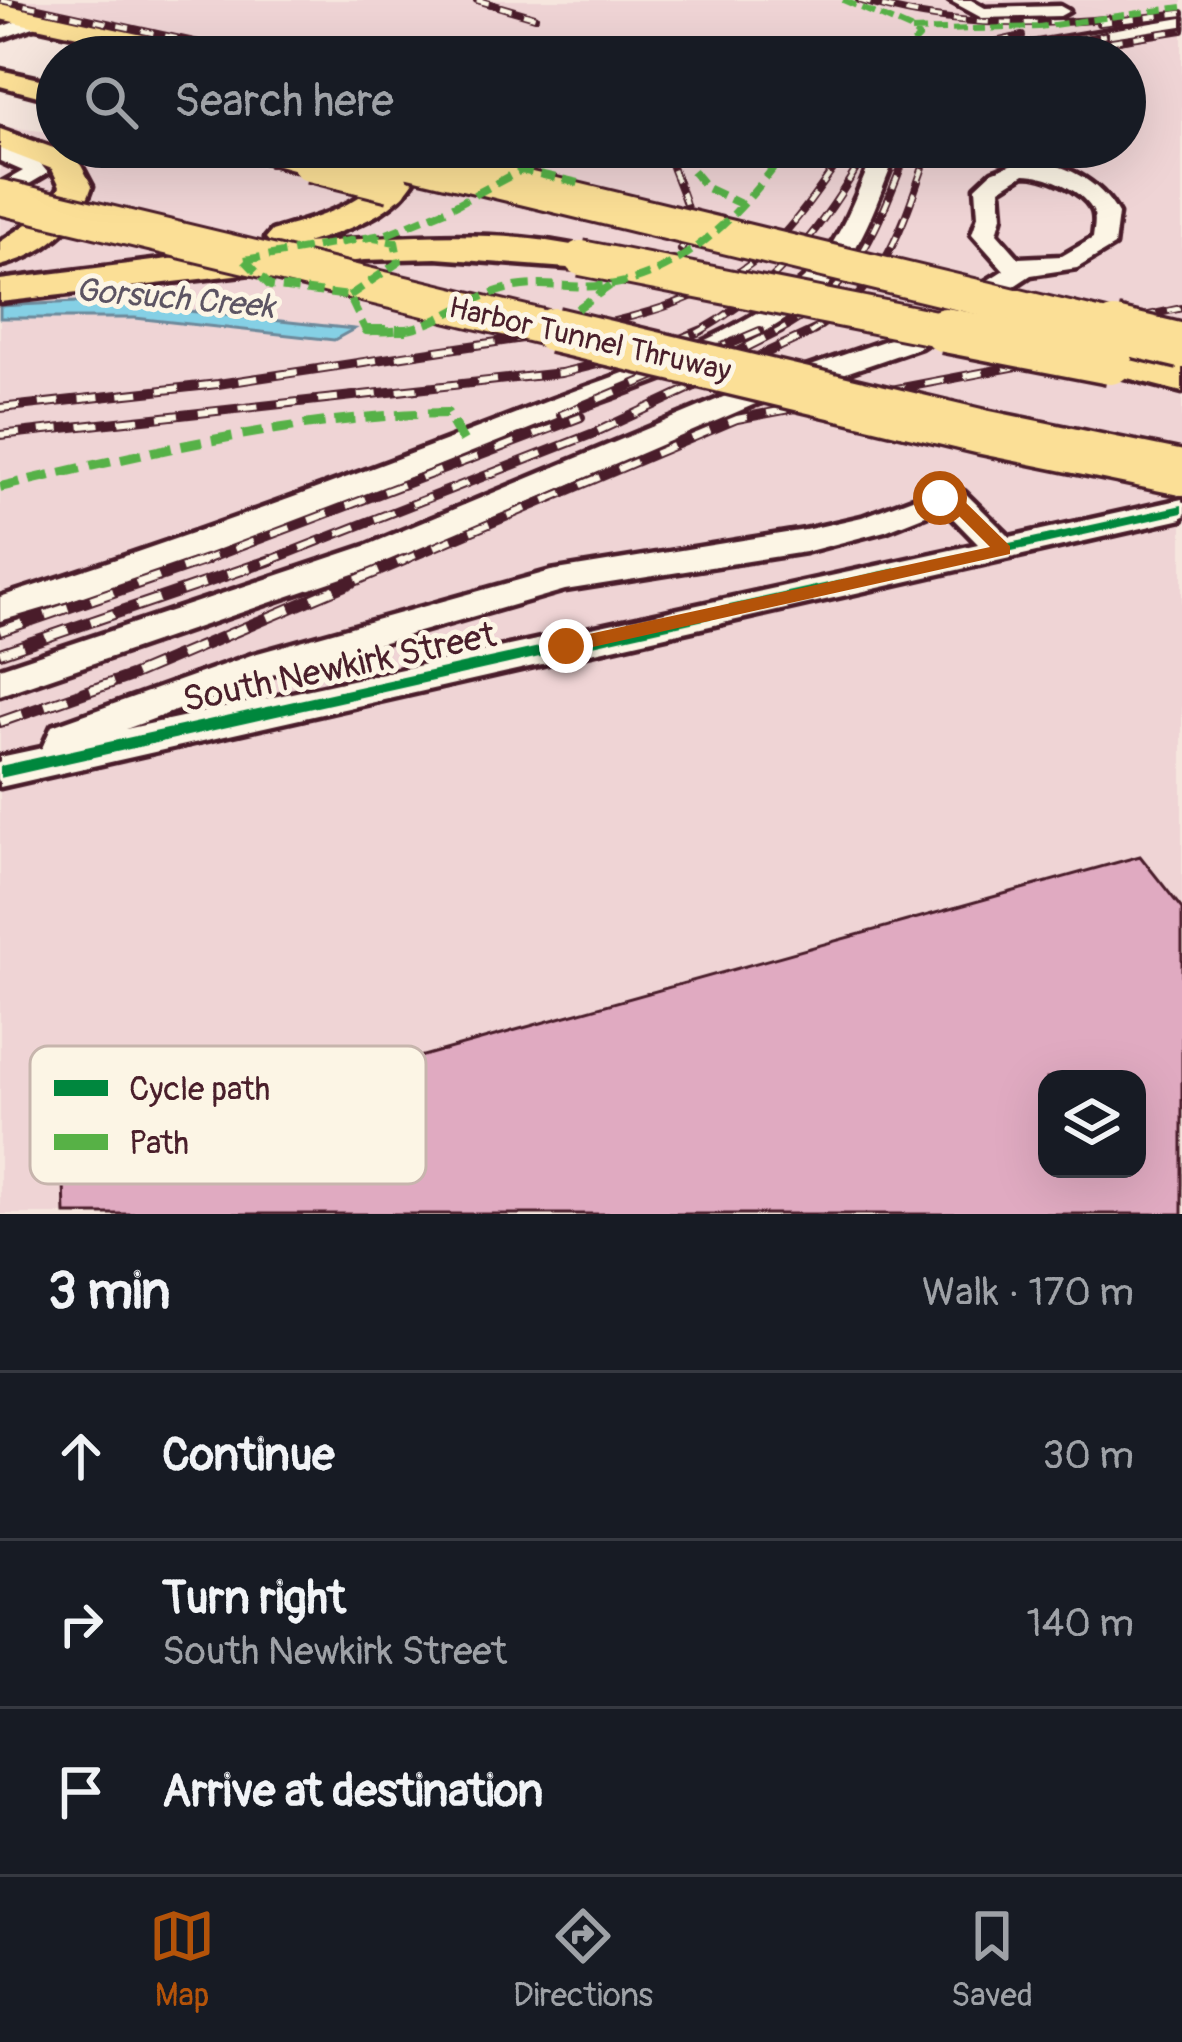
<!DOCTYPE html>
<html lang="en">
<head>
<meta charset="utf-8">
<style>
  :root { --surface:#171b24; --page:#242831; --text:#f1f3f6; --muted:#9ea1a6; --line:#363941; --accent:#b45309 }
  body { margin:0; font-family:Pangolin,sans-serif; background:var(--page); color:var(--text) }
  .controls { position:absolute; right:36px; bottom:36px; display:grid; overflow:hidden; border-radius:24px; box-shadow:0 12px 48px #0002 }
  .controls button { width:108px; height:108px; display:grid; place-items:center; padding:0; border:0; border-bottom:3px solid var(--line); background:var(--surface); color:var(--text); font:60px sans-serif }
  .stop { position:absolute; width:36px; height:36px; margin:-27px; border:9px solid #b45309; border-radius:50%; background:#fff }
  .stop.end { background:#b45309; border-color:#fff; box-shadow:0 3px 12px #0008 }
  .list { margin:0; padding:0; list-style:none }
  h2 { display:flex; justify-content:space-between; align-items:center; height:156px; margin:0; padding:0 48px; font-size:51px }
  h2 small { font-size:39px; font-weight:400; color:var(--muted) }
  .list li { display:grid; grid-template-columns:78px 1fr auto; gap:36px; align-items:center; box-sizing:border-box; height:168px; padding:0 48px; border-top:3px solid var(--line) }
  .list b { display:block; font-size:45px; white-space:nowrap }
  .list p { margin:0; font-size:39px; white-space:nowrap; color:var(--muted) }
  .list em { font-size:39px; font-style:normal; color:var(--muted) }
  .icon { flex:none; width:66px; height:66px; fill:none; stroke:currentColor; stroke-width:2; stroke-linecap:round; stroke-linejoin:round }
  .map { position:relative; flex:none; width:1182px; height:1214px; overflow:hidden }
  .search { position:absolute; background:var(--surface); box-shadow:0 12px 48px #0002; left:36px; right:36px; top:36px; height:132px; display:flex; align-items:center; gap:30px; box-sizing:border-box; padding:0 42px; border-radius:66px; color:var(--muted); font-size:45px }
  .sheet { height:660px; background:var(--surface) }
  nav { display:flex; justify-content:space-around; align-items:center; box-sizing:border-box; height:168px; border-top:3px solid var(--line); background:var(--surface); font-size:33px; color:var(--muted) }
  nav a { display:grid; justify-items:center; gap:6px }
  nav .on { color:var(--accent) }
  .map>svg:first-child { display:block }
  .built { fill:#efd4d5; fill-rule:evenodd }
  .water { fill:#85d0e5; stroke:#6d899b; stroke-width:3 }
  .building { fill:#e0aac1; stroke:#4a1f2b; stroke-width:3; fill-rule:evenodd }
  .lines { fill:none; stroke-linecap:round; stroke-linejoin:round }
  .minor-casing { stroke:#4a1f2b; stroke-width:9 }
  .highway-casing { stroke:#4a1f2b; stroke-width:9 }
  .minor { fill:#fcf5e5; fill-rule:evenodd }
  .highway { fill:#fbdf96; fill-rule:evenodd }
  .rail-far2-casing { stroke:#4a1f2b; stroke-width:8 }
  .rail-far1-casing { stroke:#4a1f2b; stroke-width:10 }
  .rail-casing { stroke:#4a1f2b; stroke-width:12 }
  .rail-far2 { stroke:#fcf5e5; stroke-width:4.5; stroke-dasharray:12; stroke-linecap:butt }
  .rail-far1 { stroke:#fcf5e5; stroke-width:6; stroke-dasharray:20; stroke-linecap:butt }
  .rail { stroke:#fcf5e5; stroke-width:8; stroke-dasharray:24; stroke-linecap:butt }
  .highway-bridge-far2-casing { stroke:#4a1f2b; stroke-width:33; stroke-linecap:butt }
  .highway-bridge-far1-casing { stroke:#4a1f2b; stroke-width:40; stroke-linecap:butt }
  .highway-bridge-casing { stroke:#4a1f2b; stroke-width:51; stroke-linecap:butt }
  .highway-bridge-far2 { stroke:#fbdf96; stroke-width:28 }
  .highway-bridge-far1 { stroke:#fbdf96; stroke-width:34 }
  .highway-bridge { stroke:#fbdf96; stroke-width:44 }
  .quiet-far2 { stroke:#57b146; stroke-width:6; stroke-dasharray:14 6; stroke-linecap:butt }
  .quiet-far1 { stroke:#57b146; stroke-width:8; stroke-dasharray:16 8; stroke-linecap:butt }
  .quiet { stroke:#57b146; stroke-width:10; stroke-dasharray:21 10; stroke-linecap:butt }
  .cycleway-casing { stroke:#fcf5e5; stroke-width:7 }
  .cycleway { fill:#00873e; fill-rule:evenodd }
  .route { fill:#b45309 }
  .labels { text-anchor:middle; stroke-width:10; stroke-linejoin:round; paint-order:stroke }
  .far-street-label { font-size:30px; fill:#4a1f2b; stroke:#fcf5e5 }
  .far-water-label { font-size:33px; font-style:italic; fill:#5c5463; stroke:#fcf5e5 }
  .street-label { font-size:36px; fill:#4a1f2b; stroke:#fcf5e5 }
  .key { fill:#fcf5e5; stroke:#c7b5ad; stroke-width:3 }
  .key-label { font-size:33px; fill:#4a1f2b }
</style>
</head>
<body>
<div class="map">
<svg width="1182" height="1214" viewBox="0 0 1182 1214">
  <rect width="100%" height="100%" fill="#f6e6de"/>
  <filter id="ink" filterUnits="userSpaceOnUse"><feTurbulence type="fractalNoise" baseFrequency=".00833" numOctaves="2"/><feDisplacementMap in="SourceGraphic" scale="24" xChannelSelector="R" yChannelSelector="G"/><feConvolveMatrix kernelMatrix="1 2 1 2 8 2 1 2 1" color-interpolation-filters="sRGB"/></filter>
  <g filter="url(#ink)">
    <!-- built -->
    <path class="built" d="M0 0H1182V1214H0V126L57 133V147H165L295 173 340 147H1125V57H165L0 15ZM1047 1079H1137V1169H1047Z"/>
    <!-- water -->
    <path class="water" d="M96 301 354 329 334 340 135 318H0V306Z"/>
    <!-- building -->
    <path class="building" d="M1140 856 1182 909V1214H65L64 1181 112 1167 111 1143ZM1047 1079H1137V1169H1047Z"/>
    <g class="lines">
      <!-- minor casing -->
      <g class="minor-casing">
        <path id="minor" d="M949 0H971L985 8 1060 6 1069 11 1060 16 982 18Z
          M36 15 45 20 42 24 0 39V27Z
          M1182 18V28L1019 57H976L986 51Z
          M0 147 34 156 48 173 0 201V184L23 171 0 161Z
          M877 147H899C878 197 863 253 822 291 751 355 646 383 559 417 376 490 190 569 0 621V597C185 539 367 471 548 401 633 368 732 341 802 280 841 246 856 193 877 147Z
          M1023 160C1060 160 1101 181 1118 214L1114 246 1077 268 1031 275 921 347 753 405 392 561 0 695V668L368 545 733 393 901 335 1004 270 972 234 978 216 976 187 992 172ZM1024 174C1046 174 1080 189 1092 209 1097 217 1094 229 1093 238L1062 256 1019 258 997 233 1002 216 1000 189Z
          M939 488 964 492 1010 537 1182 499V519L0 787V757L42 748 52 726 254 654 551 571 805 530 862 517ZM943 508 978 544 126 729 280 672 565 590 805 552 885 531Z"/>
      </g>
      <!-- highway casing -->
      <g class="highway-casing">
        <path id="highway" d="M0 3 211 49 225 57H174L0 19Z
          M0 70 57 83V101L0 86Z
          M0 129 76 156 92 186C78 228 43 255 0 266V242L44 213 60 186 52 169 0 149Z
          M234 147C263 147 305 142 326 164L310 174 239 154Z
          M394 147H426C419 206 356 228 306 243 399 236 502 227 594 250L599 258 594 266 581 269 436 258 364 260 0 302V280L273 246 266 238 272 231C318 217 386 201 394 147Z
          M1122 352 1182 367V392L1108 373 1102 364 1108 355Z"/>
      </g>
      <!-- minor -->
      <use href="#minor" class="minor"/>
      <!-- highway -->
      <use href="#highway" class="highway"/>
      <!-- rail-far2 casing -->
      <g class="rail-far2-casing">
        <path id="rail-far2" d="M1 0 263 57
          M477 0 535 17
          M859 0C944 26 1027 27 1115 18
          M1099 23 1182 13
          M1087 45 1182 30
          M1005 55 1105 35
          M929 57 1022 36
          M666 147C673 183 703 215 681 250
          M1121 321 1182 308
          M560 333C635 318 718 299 774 244 803 215 825 180 849 147
          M697 333C777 288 825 225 869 147
          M775 333C858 290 877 228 909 147
          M810 333C889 285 901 228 930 147"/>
      </g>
      <!-- rail-far1 casing -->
      <g class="rail-far1-casing">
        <path id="rail-far1" d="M747 347 781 330
          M0 408 218 384 576 330
          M561 415 760 331
          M0 435 561 373 651 351 702 330
          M197 563 581 417
          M263 563 594 433 815 330
          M397 563 737 419 1182 335"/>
      </g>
      <!-- rail casing -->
      <g class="rail-casing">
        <path id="rail" d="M0 631 206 560
          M0 653 271 560
          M0 722 131 676 404 560"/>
      </g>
      <!-- rail-far2 -->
      <use href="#rail-far2" class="rail-far2"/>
      <!-- rail-far1 -->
      <use href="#rail-far1" class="rail-far1"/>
      <!-- rail -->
      <use href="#rail" class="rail"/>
      <!-- highway-bridge-far2 casing -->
      <g class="highway-bridge-far2-casing">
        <path id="highway-bridge-far2" d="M356 147 362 148"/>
      </g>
      <!-- highway-bridge-far1 casing -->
      <g class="highway-bridge-far1-casing">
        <path id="highway-bridge-far1" d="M356 147 1126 333
          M310 164 391 184
          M0 197 567 333
          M581 258 960 333"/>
      </g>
      <!-- highway-bridge casing -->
      <g class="highway-bridge-casing">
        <path id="highway-bridge" d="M554 330 983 432 1182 473
          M945 330 1110 362
          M1114 330 1182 346"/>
      </g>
      <!-- highway-bridge-far2 -->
      <use href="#highway-bridge-far2" class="highway-bridge-far2"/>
      <!-- highway-bridge-far1 -->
      <use href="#highway-bridge-far1" class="highway-bridge-far1"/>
      <!-- highway-bridge -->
      <use href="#highway-bridge" class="highway-bridge"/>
      <!-- quiet-far2 -->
      <path class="quiet-far2" d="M843 0 910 29 919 38 908 49 884 57
        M912 31 1039 27 1182 7"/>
      <!-- quiet-far1 -->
      <path class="quiet-far1" d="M695 147 692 170 707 188 743 205
        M245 260 270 286 349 296 366 331C437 336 450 303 506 289 540 280 575 290 609 285 686 275 746 207 789 147
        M245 260 387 234 446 210 521 170 584 184
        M349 296 399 262 395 242 374 238
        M577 309 611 285"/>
      <!-- quiet -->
      <path class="quiet" d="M365 330H407
        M0 487C146 453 296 416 447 413L465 444"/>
      <!-- cycleway casing -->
      <g class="cycleway-casing">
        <path id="cycleway" d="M1182 505V513L0 778V766Z"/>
      </g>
      <!-- cycleway -->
      <use href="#cycleway" class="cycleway"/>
    </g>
  </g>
  <!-- route -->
  <path class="route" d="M940 492 958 495 1010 546V554L566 653 556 646 566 639 990 547 947 504 933 501V494Z"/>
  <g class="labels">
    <!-- far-street labels -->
    <g class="far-street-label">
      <text transform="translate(590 339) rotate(13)" y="10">Harbor Tunnel Thruway</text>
    </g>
    <!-- far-water labels -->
    <g class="far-water-label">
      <text transform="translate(175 297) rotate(5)" y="12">Gorsuch Creek</text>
    </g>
    <!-- street labels -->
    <g class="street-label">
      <text transform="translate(339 666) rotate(-12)" y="13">South Newkirk Street</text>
    </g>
  </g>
  <!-- legend -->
  <rect x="30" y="1046" width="396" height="138" rx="18" class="key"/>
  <rect x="54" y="1080" width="54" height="16" fill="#00873e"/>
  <rect x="54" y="1134" width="54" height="16" fill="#57b146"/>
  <g class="key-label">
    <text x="129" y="1100">Cycle path</text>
    <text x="129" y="1154">Path</text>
  </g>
</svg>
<div class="controls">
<button><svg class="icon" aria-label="layers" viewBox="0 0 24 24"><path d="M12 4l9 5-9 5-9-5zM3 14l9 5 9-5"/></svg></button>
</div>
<div class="stop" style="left:940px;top:498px"></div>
<div class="stop end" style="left:566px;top:646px"></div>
<div class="search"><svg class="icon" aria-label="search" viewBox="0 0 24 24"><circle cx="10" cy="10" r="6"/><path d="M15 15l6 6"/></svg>Search here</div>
</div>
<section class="sheet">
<h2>3 min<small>Walk · 170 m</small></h2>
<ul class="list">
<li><svg class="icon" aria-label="ahead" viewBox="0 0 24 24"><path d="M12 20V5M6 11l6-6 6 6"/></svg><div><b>Continue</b></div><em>30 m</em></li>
<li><svg class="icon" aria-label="right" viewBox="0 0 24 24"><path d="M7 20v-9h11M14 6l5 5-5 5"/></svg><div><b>Turn right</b><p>South Newkirk Street</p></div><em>140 m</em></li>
<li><svg class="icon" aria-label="arrive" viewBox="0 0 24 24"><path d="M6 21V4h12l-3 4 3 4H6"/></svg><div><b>Arrive at destination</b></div></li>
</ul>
</section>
<nav>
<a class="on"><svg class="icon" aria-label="map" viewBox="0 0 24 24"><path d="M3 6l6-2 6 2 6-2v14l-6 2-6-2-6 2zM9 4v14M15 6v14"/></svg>Map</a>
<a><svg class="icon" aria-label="directions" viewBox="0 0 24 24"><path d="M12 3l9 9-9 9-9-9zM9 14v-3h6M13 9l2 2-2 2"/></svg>Directions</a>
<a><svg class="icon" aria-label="saved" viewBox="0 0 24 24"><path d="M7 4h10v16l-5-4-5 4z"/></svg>Saved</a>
</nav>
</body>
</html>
